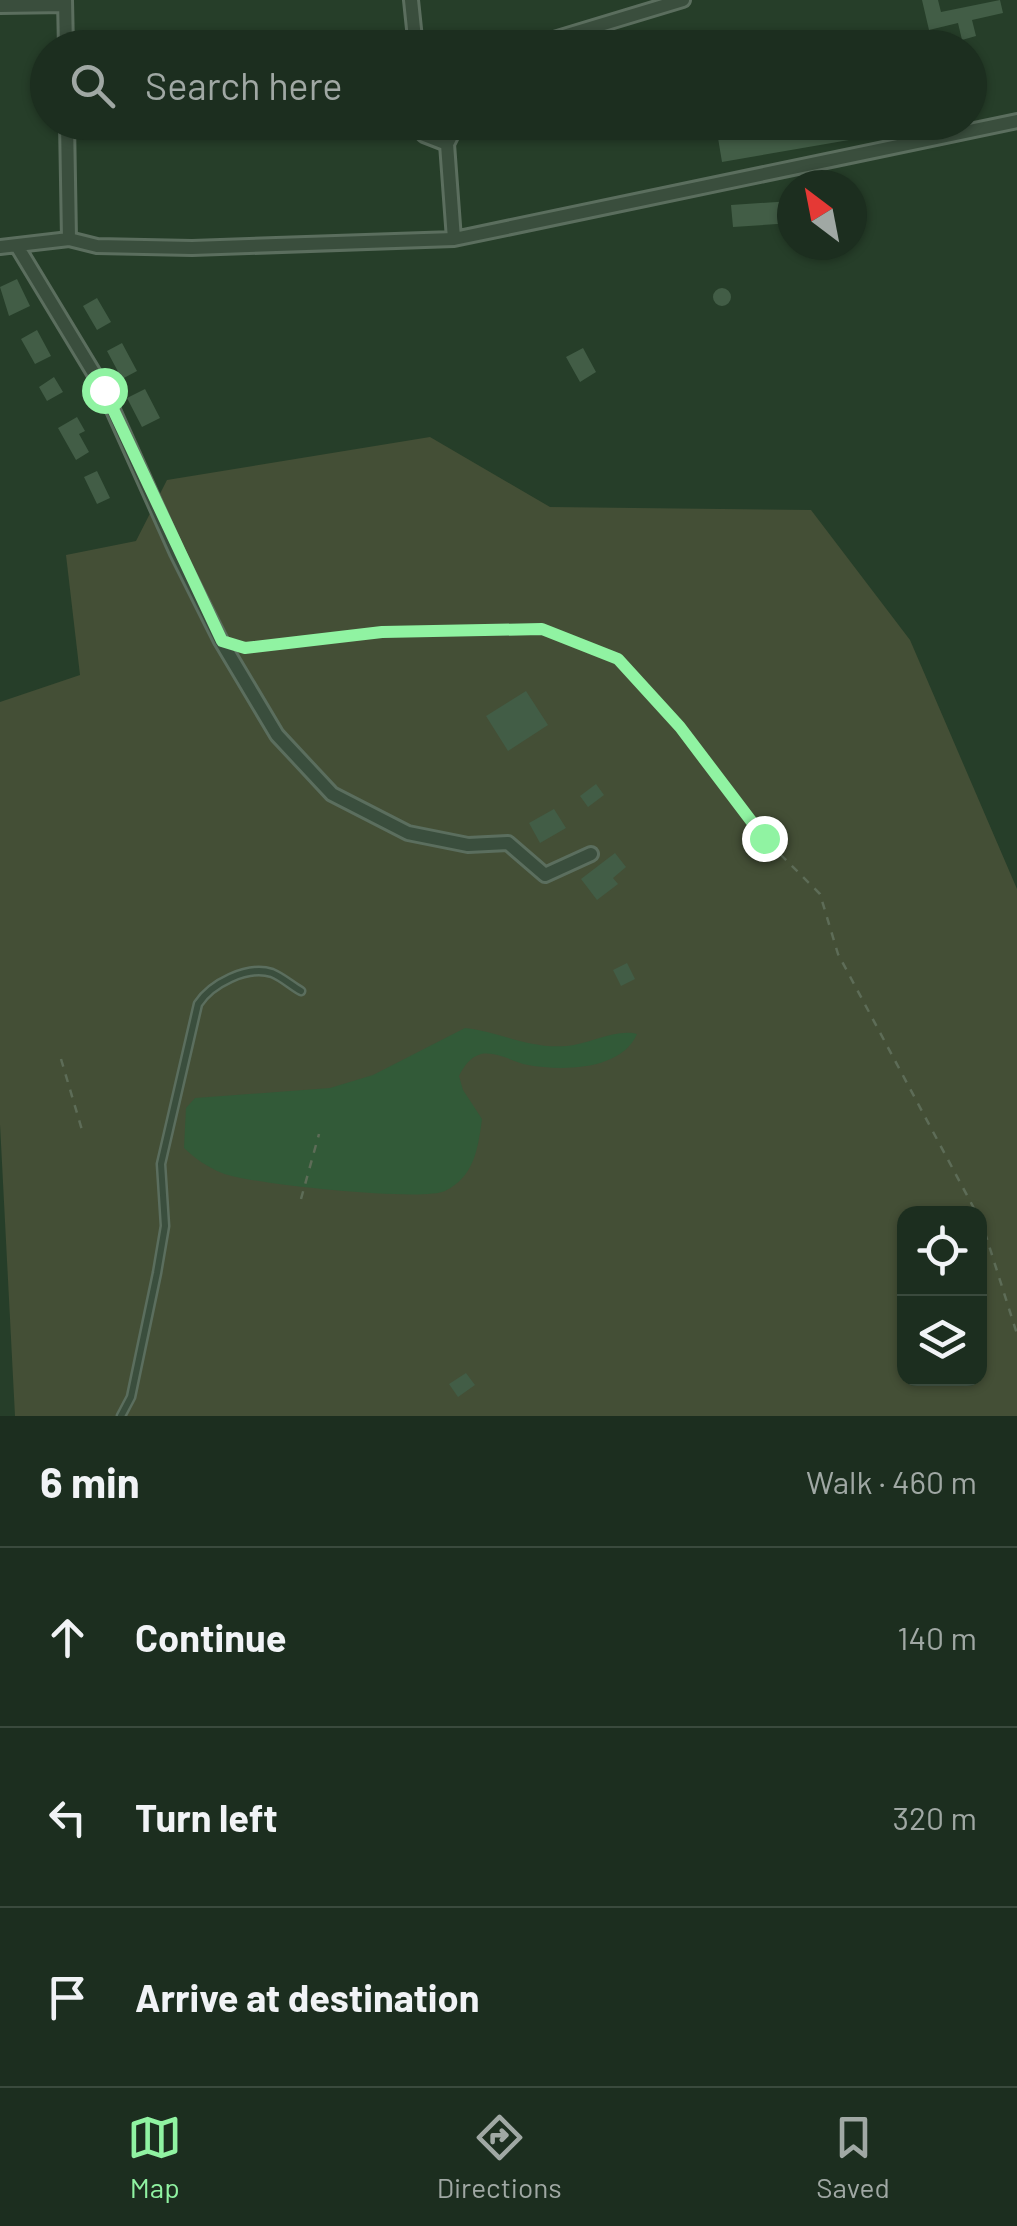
<!DOCTYPE html>
<html lang="en">
<head>
<meta charset="utf-8">
<style>
  :root { --surface:#1c2e1f; --page:#293a2c; --text:#f1f3f6; --muted:#a0a8a4; --line:#3a4a3d; --accent:#90f3a2 }
  body { margin:0; font-family:Barlow,sans-serif; background:var(--page); color:var(--text) }
  .controls { position:absolute; right:30px; bottom:30px; display:grid; overflow:hidden; border-radius:20px; box-shadow:0 2px 8px #0004 }
  .controls button { width:90px; height:90px; display:grid; place-items:center; padding:0; border:0; border-bottom:2px solid var(--line); background:var(--surface); color:var(--text); font:50px sans-serif }
  .compass { position:absolute; left:777px; top:170px; width:90px; height:90px; border-radius:50%; background:var(--surface); box-shadow:0 2px 8px #0004; rotate:328deg }
  .stop { position:absolute; width:30px; height:30px; margin:-22px; border:8px solid #90f3a2; border-radius:50%; background:#fff }
  .stop.end { background:#90f3a2; border-color:#fff; box-shadow:0 2px 10px #0008 }
  .list { margin:0; padding:0; list-style:none }
  h2 { display:flex; justify-content:space-between; align-items:center; height:130px; margin:0; padding:0 40px; font-size:42px }
  h2 small { font-size:32px; font-weight:400; color:var(--muted) }
  .list li { display:grid; grid-template-columns:65px 1fr auto; gap:30px; align-items:center; box-sizing:border-box; height:180px; padding:0 40px; border-top:2px solid var(--line) }
  .list b { display:block; font-size:38px; white-space:nowrap }
  .list em { font-size:32px; font-style:normal; color:var(--muted) }
  .icon { flex:none; width:55px; height:55px; fill:none; stroke:currentColor; stroke-width:2; stroke-linecap:round; stroke-linejoin:round }
  .map { position:relative; flex:none; width:1017px; height:1416px; overflow:hidden }
  .search { position:absolute; background:var(--surface); box-shadow:0 2px 8px #0004; left:30px; right:30px; top:30px; height:110px; display:flex; align-items:center; gap:25px; box-sizing:border-box; padding:0 35px; border-radius:55px; color:var(--muted); font-size:38px }
  .sheet { height:670px; background:var(--surface) }
  nav { display:flex; justify-content:space-around; align-items:center; box-sizing:border-box; height:140px; border-top:2px solid var(--line); background:var(--surface); font-size:28px; color:var(--muted) }
  nav a { display:grid; justify-items:center; gap:5px }
  nav .on { color:var(--accent) }
  .map>svg:first-child { display:block }
  .green { fill:#444f36; fill-rule:evenodd }
  .water { fill:#325a38 }
  .building { fill:#425d46 }
  .lines { fill:none; stroke-linecap:round; stroke-linejoin:round }
  .service-casing { stroke:#5b6e5e; stroke-width:11 }
  .minor-casing { stroke:#5b6e5e; stroke-width:18 }
  .path { stroke:#5d6c57; stroke-width:2.5; stroke-dasharray:8 8; stroke-linecap:butt }
  .service { stroke:#3a4e3d; stroke-width:6 }
  .minor { stroke:#3a4e3d; stroke-width:12 }
  .route { stroke:#90f3a2; stroke-width:12 }
</style>
</head>
<body>
<div class="map">
<svg width="1017" height="1416" viewBox="0 0 1017 1416">
  <rect width="100%" height="100%" fill="#263e29"/>
  <!-- green -->
  <path class="green" d="M430 437 550 507 811 510 910 640 1017 889V1416H15L0 1124V702L80 675 66 555 136 541 167 480ZM904 1214H980V1378H904Z"/>
  <!-- water -->
  <path class="water" d="M465 1028C501 1032 528 1049 567 1046 588 1044 618 1028 637 1034 621 1071 561 1071 528 1065 513 1062 497 1051 481 1054 470 1057 464 1066 459 1076L463 1090 482 1119C478 1149 474 1177 445 1191 423 1202 248 1184 222 1173 207 1167 196 1159 184 1148L186 1108 195 1098 330 1088 373 1075Z"/>
  <!-- building -->
  <path class="building" d="M922 0H938L941 12 1000 0 1003 13 972 20 976 36 962 40 958 23 929 30Z
    M809 122H846L849 140 722 162 718 138Z
    M792 201V223L733 227 731 205Z
    M17 279 30 306 9 316 0 287Z
    M713 297a9 9 0 1 1 18 0a9 9 0 1 1-18 0Z
    M97 298 111 322 97 330 83 306Z
    M37 330 51 356 35 364 21 339Z
    M122 343 137 371 122 379 107 351Z
    M583 348 596 372 580 382 566 357Z
    M54 377 63 392 47 401 39 387Z
    M145 389 160 418 142 427 127 398Z
    M77 417 85 431 79 434 89 452 76 460 58 428Z
    M97 471 110 498 97 504 84 477Z
    M526 691 548 725 508 751 486 716Z
    M596 784 604 795 588 807 580 796Z
    M554 809 566 828 540 843 529 823Z
    M615 853 626 867 613 878 618 884 597 900 581 879Z
    M627 963 635 979 621 986 613 970Z
    M466 1373 475 1385 458 1397 449 1384Z"/>
  <g class="lines">
    <!-- service casing -->
    <g class="service-casing">
      <path id="service" d="M121 1416 131 1397 157 1273 165 1226 161 1164 198 1004C211 984 247 965 272 973 282 977 292 986 301 991"/>
    </g>
    <!-- minor casing -->
    <g class="minor-casing">
      <path id="minor" d="M65 0 66 48
        M411 0 416 48
        M0 6 65 5
        M524 48 683 0
        M67 122 69 239
        M422 122 424 135 447 144
        M454 239 447 144 458 122
        M17 246 104 390 177 553 221 641 277 735 332 794 408 833 468 845 508 843 545 875 591 854
        M0 247 69 239 97 246 192 248 454 239 1017 121"/>
    </g>
    <!-- path -->
    <path class="path" d="M239 646 382 632 542 629 618 659 680 727 764 838 820 894 838 954 977 1214
      M61 1059 82 1130
      M301 1199 319 1134
      M980 1217 1017 1334"/>
    <!-- service -->
    <use href="#service" class="service"/>
    <!-- minor -->
    <use href="#minor" class="minor"/>
  </g>
  <g class="lines">
    <!-- route -->
    <path class="route" d="M104 390 222 641 245 648 382 632 542 629 618 659 680 727 764 838"/>
  </g>
</svg>
<div class="controls">
<button><svg class="icon" aria-label="locate" viewBox="0 0 24 24"><circle cx="12" cy="12" r="6"/><path d="M12 2v4M12 18v4M2 12h4M18 12h4"/></svg></button>
<button><svg class="icon" aria-label="layers" viewBox="0 0 24 24"><path d="M12 4l9 5-9 5-9-5zM3 14l9 5 9-5"/></svg></button>
</div>
<svg class="compass" viewBox="-18 -18 36 36"><path d="M0-13l5 13h-10z" fill="#e53935"/><path d="M0 13l5-13h-10z" fill="#a0a8a4"/></svg>
<div class="stop" style="left:104px;top:390px"></div>
<div class="stop end" style="left:764px;top:838px"></div>
<div class="search"><svg class="icon" aria-label="search" viewBox="0 0 24 24"><circle cx="10" cy="10" r="6"/><path d="M15 15l6 6"/></svg>Search here</div>
</div>
<section class="sheet">
<h2>6 min<small>Walk · 460 m</small></h2>
<ul class="list">
<li><svg class="icon" aria-label="ahead" viewBox="0 0 24 24"><path d="M12 20V5M6 11l6-6 6 6"/></svg><div><b>Continue</b></div><em>140 m</em></li>
<li><svg class="icon" aria-label="left" viewBox="0 0 24 24"><path d="M17 20v-9H6M10 6l-5 5 5 5"/></svg><div><b>Turn left</b></div><em>320 m</em></li>
<li><svg class="icon" aria-label="arrive" viewBox="0 0 24 24"><path d="M6 21V4h12l-3 4 3 4H6"/></svg><div><b>Arrive at destination</b></div></li>
</ul>
</section>
<nav>
<a class="on"><svg class="icon" aria-label="map" viewBox="0 0 24 24"><path d="M3 6l6-2 6 2 6-2v14l-6 2-6-2-6 2zM9 4v14M15 6v14"/></svg>Map</a>
<a><svg class="icon" aria-label="directions" viewBox="0 0 24 24"><path d="M12 3l9 9-9 9-9-9zM9 14v-3h6M13 9l2 2-2 2"/></svg>Directions</a>
<a><svg class="icon" aria-label="saved" viewBox="0 0 24 24"><path d="M7 4h10v16l-5-4-5 4z"/></svg>Saved</a>
</nav>
</body>
</html>
